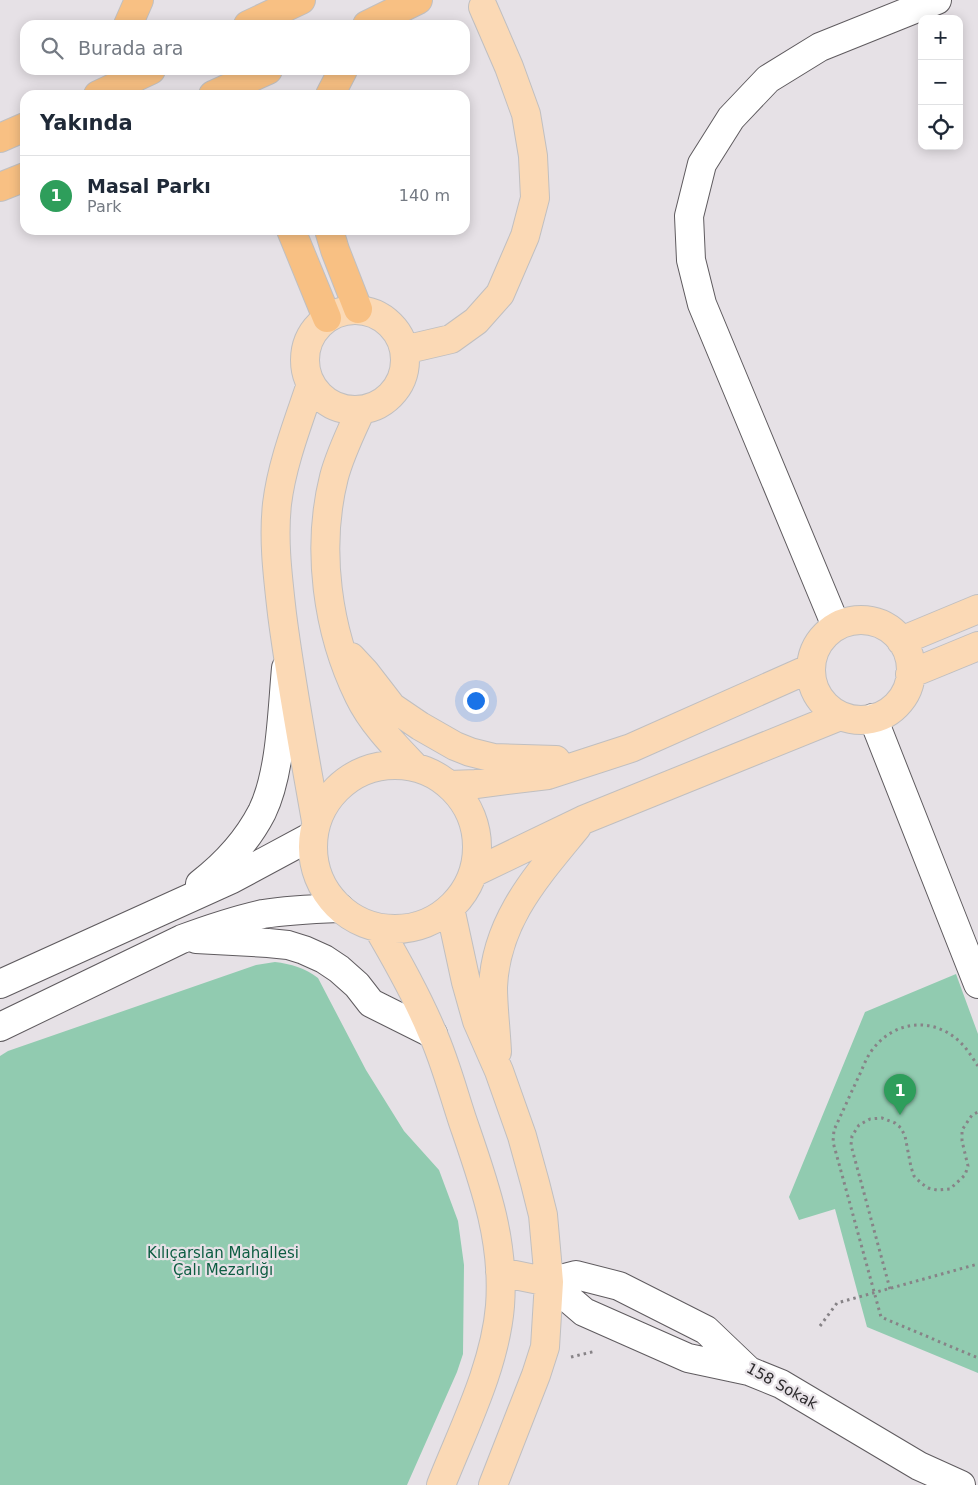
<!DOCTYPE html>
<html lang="tr">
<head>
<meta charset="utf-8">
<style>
  :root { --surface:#fff; --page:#f2f2f3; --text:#1f2937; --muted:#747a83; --line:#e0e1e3; --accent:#7c3aed }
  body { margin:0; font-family:"DejaVu Sans",sans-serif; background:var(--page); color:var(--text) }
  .controls { position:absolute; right:15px; top:15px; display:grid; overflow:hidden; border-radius:10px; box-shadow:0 2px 12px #0003 }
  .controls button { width:45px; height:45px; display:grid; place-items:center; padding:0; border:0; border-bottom:1px solid var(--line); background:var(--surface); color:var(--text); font:25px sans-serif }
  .you { position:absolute; left:475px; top:700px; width:18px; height:18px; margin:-12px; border:4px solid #fff; border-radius:50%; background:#1a73e8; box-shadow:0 0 0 8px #1a73e833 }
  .badge { display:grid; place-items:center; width:32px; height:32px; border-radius:50%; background:var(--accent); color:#fff; font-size:16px; font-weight:700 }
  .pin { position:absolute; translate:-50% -41px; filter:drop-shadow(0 1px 2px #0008) }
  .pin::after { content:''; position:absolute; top:26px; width:18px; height:15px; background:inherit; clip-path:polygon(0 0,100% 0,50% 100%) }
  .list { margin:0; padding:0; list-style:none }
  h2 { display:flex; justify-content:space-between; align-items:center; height:65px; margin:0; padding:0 20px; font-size:21px }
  h2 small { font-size:16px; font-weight:400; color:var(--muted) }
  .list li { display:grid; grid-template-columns:32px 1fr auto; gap:15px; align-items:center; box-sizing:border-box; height:80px; padding:0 20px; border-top:1px solid var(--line) }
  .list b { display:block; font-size:19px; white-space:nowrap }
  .list p { margin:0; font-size:16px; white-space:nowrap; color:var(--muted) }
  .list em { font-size:16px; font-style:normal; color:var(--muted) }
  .icon { flex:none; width:28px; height:28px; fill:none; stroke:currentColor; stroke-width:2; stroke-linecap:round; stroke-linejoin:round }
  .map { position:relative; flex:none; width:978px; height:1485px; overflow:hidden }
  .search { position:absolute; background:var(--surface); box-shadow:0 2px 12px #0003; left:20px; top:20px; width:450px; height:55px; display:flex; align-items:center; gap:12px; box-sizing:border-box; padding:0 18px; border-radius:15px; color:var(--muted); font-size:19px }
  .panel { position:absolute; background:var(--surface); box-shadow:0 2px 12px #0003; left:20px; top:90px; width:450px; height:145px; border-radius:15px }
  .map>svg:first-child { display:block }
  .green { fill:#91cbb0 }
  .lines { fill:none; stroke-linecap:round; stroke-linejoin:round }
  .street-casing { stroke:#5f5b5f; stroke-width:30 }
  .primary-casing { stroke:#c0bfc0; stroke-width:30 }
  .highway-casing { stroke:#c0bfc0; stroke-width:30 }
  .path { stroke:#878387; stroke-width:3; stroke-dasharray:2.5 4; stroke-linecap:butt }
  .street { stroke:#fff; stroke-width:28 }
  .primary { stroke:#fbd9b5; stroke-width:28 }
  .highway { stroke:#f8c083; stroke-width:28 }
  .labels { text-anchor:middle; stroke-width:4.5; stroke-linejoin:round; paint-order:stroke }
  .park-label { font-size:15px; fill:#0d5d42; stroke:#e6e1e6 }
  .street-label { font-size:15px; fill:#2d2b2d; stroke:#e6e1e6 }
</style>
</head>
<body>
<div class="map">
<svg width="978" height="1485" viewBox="0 0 978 1485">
  <rect width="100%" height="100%" fill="#e6e1e6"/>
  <!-- green -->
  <path class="green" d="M275 962C291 964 305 968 318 978L366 1070 404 1131 439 1170 458 1221 464 1265 463 1354 457 1372 407 1485H0V1056L8 1051 256 965Z
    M956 974 978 1034V1373L867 1327 835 1209 799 1220 789 1197 865 1012Z"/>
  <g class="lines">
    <!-- street casing -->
    <g class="street-casing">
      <path id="street" d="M836 626 702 304 691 260 689 216 702 164 731 118 768 79 820 47 937 0
        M873 718 978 984
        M200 884C226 864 247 841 262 812 281 773 282 711 286 668
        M196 939 268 943 288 945 304 950 324 959 339 969 357 985 371 1003 433 1034
        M0 984 232 879 312 836
        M0 1027 182 939C209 929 236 920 263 914 289 910 315 909 340 908
        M549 1282 576 1275 619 1286 706 1330 749 1371 781 1384 919 1466 961 1485
        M549 1282 584 1312 688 1358 749 1371"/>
    </g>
    <!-- primary casing -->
    <g class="primary-casing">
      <path id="primary" d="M305 360a50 50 0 1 1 100 0a50 50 0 1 1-100 0Z
        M404 350 451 339 476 321 500 294 525 236 535 198 533 156 526 114 509 67 483 7
        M311 384C298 423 282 463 277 504 273 541 278 578 282 614 291 684 304 752 316 821
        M361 410C351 432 340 454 334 477 316 548 327 631 359 696 372 723 395 746 415 767
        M811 670a50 50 0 1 1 100 0a50 50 0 1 1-100 0Z
        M901 641 978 609
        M351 657 365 672 392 707 420 726 455 746 470 752 494 758 556 760
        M910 674 978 646
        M313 847a82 82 0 1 1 164 0a82 82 0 1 1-164 0Z
        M449 785 476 784 548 775 631 748 811 668
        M473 873 583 820 840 716
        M450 908 466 982 477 1021 499 1071 522 1136 535 1183 543 1215 549 1282 545 1347 536 1375 493 1485
        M378 928C398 962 417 996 432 1032 445 1061 453 1092 463 1122 484 1183 505 1240 500 1306 495 1367 463 1429 441 1485
        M497 1052C496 1030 493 1008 493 987 496 920 537 876 577 827
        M500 1272 549 1282"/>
    </g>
    <!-- highway casing -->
    <g class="highway-casing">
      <path id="highway" d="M128 25 139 0
        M248 25 301 0
        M367 25 418 0
        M98 95 151 70
        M213 95 268 70
        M330 95 343 70
        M0 138 25 127
        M0 187 25 177
        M291 230 327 318
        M329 230 335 250 358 309"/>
    </g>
    <!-- path -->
    <path class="path" d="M978 1066C973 1059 968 1050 962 1044 934 1015 892 1020 870 1053 865 1061 862 1070 858 1078 850 1095 842 1113 834 1130L833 1142 881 1317 978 1358
      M890 1289 851 1145 852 1136 859 1125 870 1119 882 1118 895 1123 901 1128 905 1136 911 1167 914 1176 921 1183 928 1188 937 1190 950 1189 965 1175 968 1166 962 1141V1130L972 1115 978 1112
      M820 1326 837 1303 978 1264
      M571 1357 596 1351"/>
    <!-- street -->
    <use href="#street" class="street"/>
    <!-- primary -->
    <use href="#primary" class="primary"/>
    <!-- highway -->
    <use href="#highway" class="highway"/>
  </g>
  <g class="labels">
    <!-- park labels -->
    <g class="park-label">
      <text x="223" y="1258">Kılıçarslan Mahallesi<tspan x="223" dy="17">Çalı Mezarlığı</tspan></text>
    </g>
    <!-- street labels -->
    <g class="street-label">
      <text transform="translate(782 1386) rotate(29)" y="5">158 Sokak</text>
    </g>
  </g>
</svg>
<div class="controls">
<button>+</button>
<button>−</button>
<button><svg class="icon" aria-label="locate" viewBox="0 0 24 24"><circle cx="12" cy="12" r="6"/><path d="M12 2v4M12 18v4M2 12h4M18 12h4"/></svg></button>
</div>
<div class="you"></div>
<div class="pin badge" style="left:900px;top:1115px;background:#2e9e5b">1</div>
<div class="search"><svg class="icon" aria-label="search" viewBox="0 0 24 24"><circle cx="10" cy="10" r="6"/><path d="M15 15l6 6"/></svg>Burada ara</div>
<section class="panel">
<h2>Yakında<small></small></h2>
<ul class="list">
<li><span class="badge" style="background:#2e9e5b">1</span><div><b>Masal Parkı</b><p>Park</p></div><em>140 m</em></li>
</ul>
</section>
</div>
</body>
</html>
